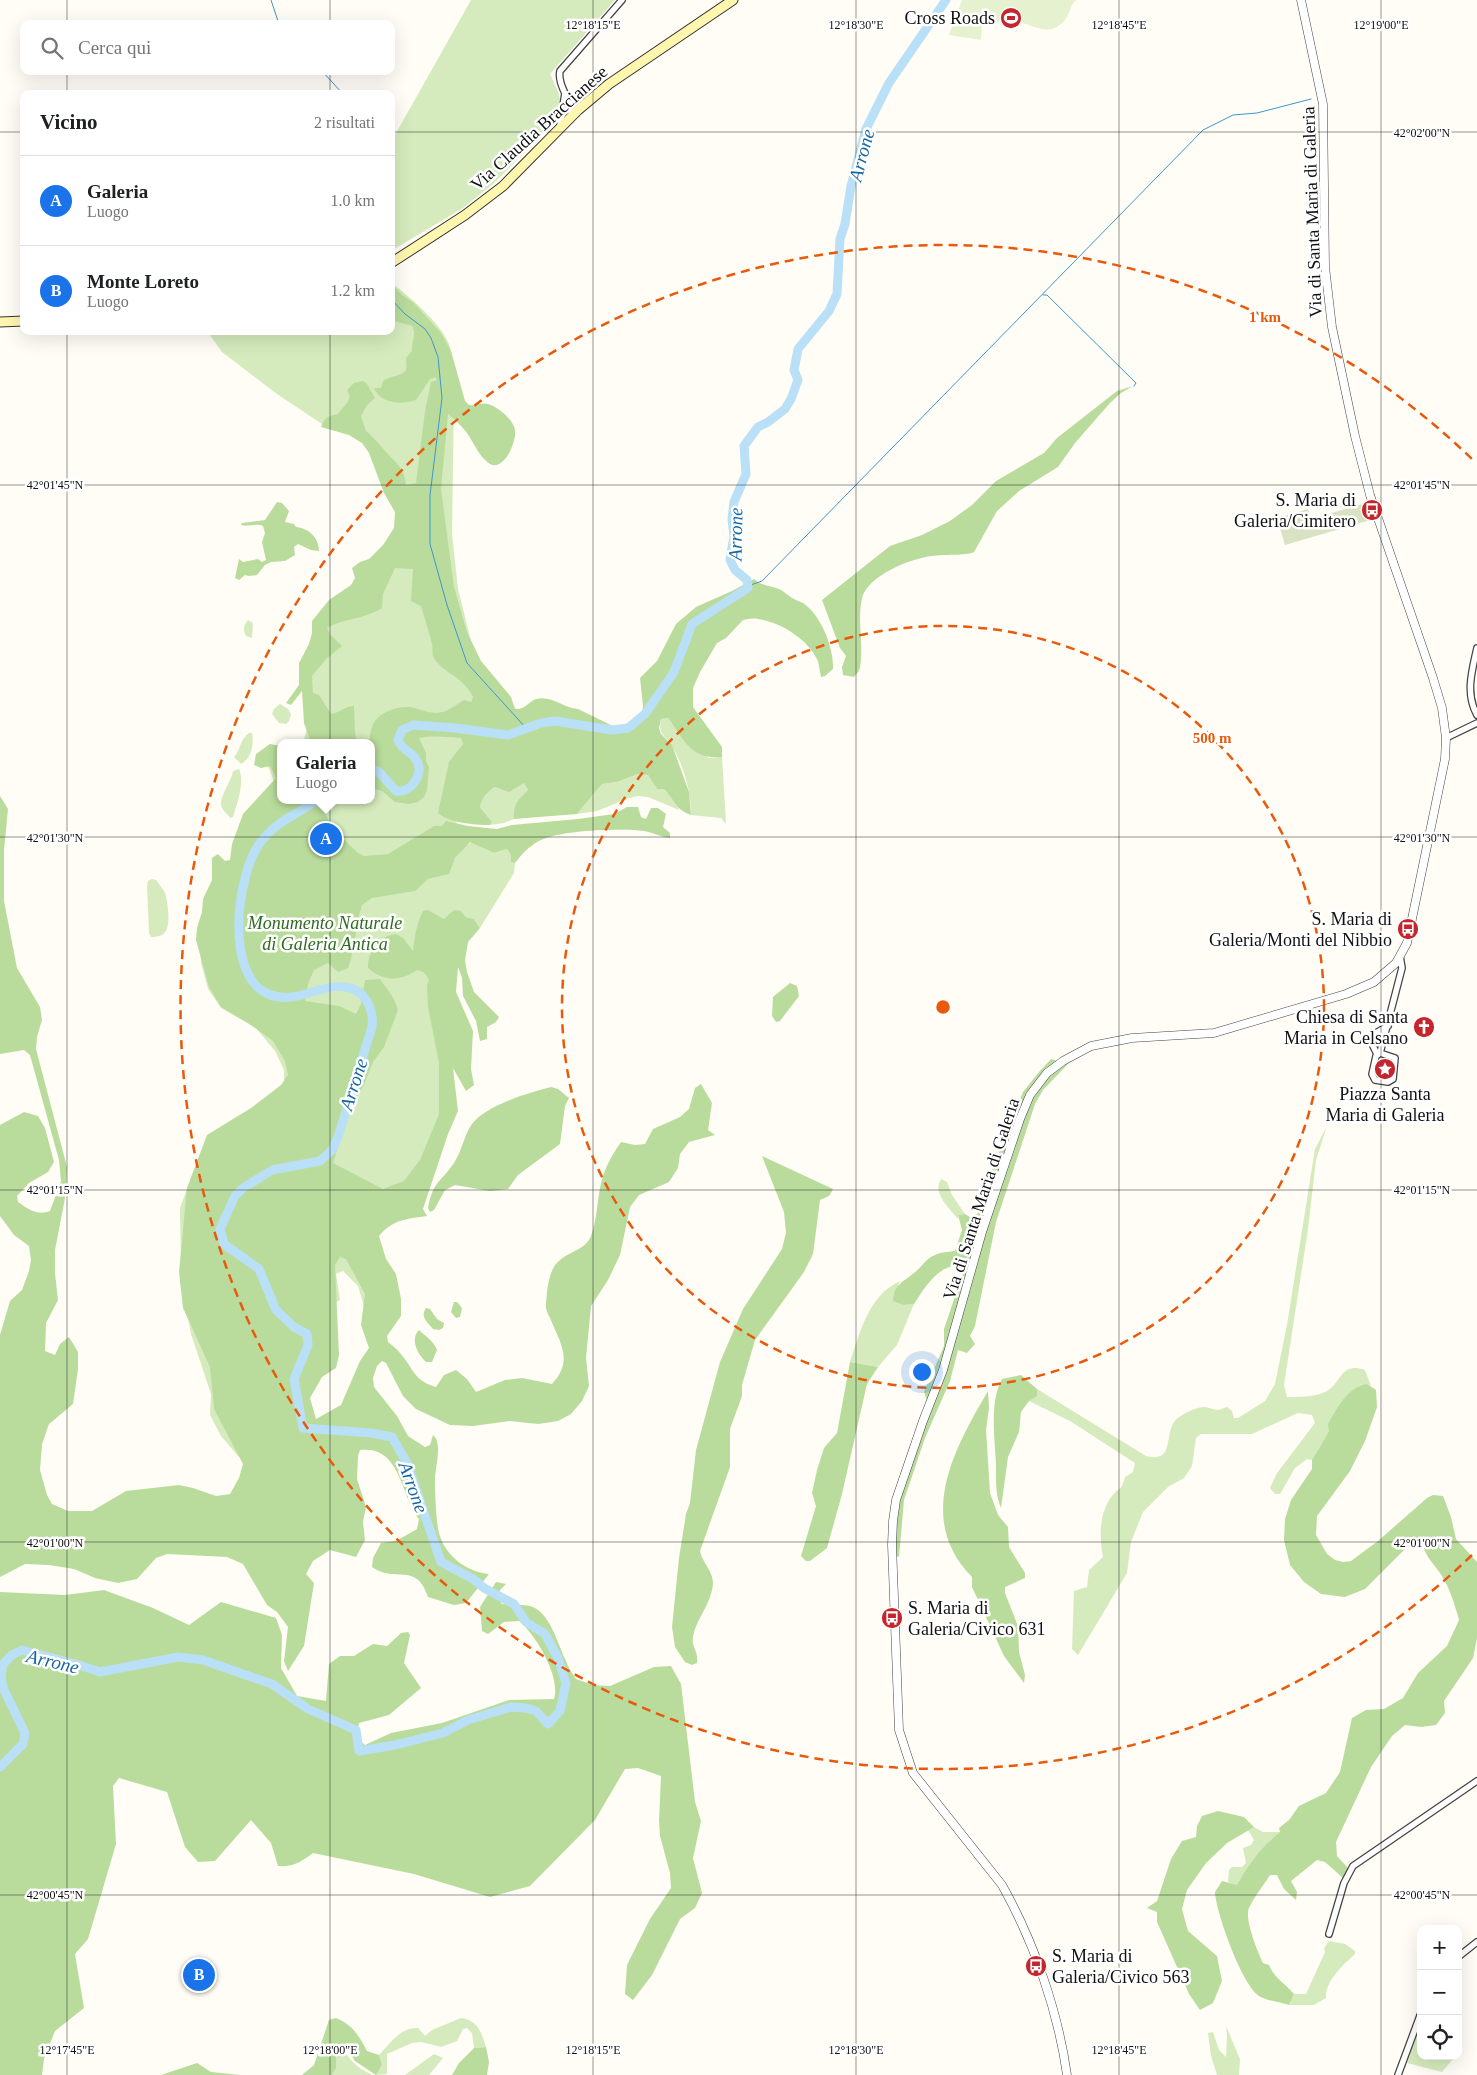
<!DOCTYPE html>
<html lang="it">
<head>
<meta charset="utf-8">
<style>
  :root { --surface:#fff; --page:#f6f6f6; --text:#202124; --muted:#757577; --line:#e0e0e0; --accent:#1a73e8 }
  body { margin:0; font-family:Georgia,serif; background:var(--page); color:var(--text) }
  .controls { position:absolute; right:15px; bottom:15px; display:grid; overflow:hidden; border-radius:10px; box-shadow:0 5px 20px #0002 }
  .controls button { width:45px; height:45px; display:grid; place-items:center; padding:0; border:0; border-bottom:1px solid var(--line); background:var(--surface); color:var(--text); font:25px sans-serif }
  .you { position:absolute; left:921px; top:1371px; width:18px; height:18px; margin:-12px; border:4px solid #fff; border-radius:50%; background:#1a73e8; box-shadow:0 0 0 8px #1a73e833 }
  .badge { display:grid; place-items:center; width:32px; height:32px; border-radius:50%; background:var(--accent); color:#fff; font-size:16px; font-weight:700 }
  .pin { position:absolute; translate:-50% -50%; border:2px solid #fff; box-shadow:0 1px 5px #0006 }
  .popup { position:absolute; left:277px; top:739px; width:98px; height:65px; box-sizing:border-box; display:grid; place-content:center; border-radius:10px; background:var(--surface); filter:drop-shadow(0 1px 4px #0005); font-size:16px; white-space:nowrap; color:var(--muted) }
  .popup b { font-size:19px; color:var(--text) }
  .popup::after { content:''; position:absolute; left:50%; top:100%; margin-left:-10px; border:10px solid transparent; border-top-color:var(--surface) }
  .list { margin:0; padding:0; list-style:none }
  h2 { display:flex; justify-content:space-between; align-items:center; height:65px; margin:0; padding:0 20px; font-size:21px }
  h2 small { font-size:16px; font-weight:400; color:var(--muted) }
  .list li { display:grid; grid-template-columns:32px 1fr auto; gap:15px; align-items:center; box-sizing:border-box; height:90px; padding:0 20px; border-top:1px solid var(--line) }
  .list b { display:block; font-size:19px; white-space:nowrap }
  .list p { margin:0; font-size:16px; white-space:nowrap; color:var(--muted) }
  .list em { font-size:16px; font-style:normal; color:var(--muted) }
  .icon { flex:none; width:28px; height:28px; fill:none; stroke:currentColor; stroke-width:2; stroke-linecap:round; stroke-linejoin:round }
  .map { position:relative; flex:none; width:1477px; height:2075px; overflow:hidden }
  .search { position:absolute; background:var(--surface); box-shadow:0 5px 20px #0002; left:20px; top:20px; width:375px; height:55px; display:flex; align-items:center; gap:12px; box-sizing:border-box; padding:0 18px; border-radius:10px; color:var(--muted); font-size:19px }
  .panel { position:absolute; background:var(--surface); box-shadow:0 5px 20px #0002; left:20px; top:90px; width:375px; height:245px; border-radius:10px }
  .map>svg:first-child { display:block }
  .green { fill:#d5ebbd }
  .forest { fill:#b9dc9c; fill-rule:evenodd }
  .cemetery { fill:#d9e3c4 }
  .pitch { fill:#e6f2cf }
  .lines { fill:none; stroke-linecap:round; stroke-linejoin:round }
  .stream { stroke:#3f96cf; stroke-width:1 }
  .river { stroke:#b9e0f7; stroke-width:9 }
  .minor-casing { stroke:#444; stroke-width:8 }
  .tertiary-casing { stroke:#444; stroke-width:9 }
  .secondary-casing { stroke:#333; stroke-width:11 }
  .minor { stroke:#fff; stroke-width:5.5 }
  .tertiary { stroke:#fff; stroke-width:8 }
  .secondary { stroke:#fff6b0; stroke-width:9 }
  .ticks { fill:none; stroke:#111; stroke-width:1; stroke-opacity:0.45 }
  .ring { fill:none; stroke:#e8590c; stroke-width:2.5; stroke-dasharray:9 6 }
  .labels { text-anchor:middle; stroke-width:5; stroke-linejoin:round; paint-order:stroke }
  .poi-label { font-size:18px; fill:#111; stroke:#fff; text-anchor:end }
  .street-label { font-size:18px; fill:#111; stroke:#fff }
  .park-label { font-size:18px; font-style:italic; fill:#2f6b1f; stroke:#fff }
  .water-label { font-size:19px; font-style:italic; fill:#1768a6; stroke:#fff }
  .ticks-label { font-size:12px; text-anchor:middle; fill:#111; stroke:#fff; stroke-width:5; stroke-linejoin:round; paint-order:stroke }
  .centre { fill:#e8590c; stroke:#fff; stroke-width:2.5 }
  .ring-label { font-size:15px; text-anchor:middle; font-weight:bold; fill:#e8590c; stroke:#fff; stroke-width:5; stroke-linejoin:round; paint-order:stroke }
</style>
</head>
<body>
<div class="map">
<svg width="1477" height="2075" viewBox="0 0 1477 2075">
  <rect width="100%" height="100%" fill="#fffdf5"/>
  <!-- green -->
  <path class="green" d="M471 0H615L550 74C558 92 564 99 558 119L493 184 463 208 391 251V142Z
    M391 282C409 297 447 327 451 351L447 354 454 396 452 534 458 589 474 653 516 709 518 721 454 816 460 834 467 845 471 842 494 853 507 849 511 855V862L515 863 514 873 480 928 474 919 466 917 461 911 448 1078 426 1168 371 1208 372 1271 365 1310 358 1286 343 1271 336 1274 340 1300 326 1308 264 1478 238 1456 221 1436 210 1415 211 1394 191 1334 184 1296 181 1265 180 1208 200 1154 284 1088V1070L275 1051 256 1028 221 1008 208 989 201 963 200 946 232 861 274 782 269 768 262 763 281 752V800H371V743H303L308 725 304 698 319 631 398 531V500L382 460 348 428 322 424 277 394 222 352 207 331H391Z
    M248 620 253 623 252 638 246 636C243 629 243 626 248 620Z
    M280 704 288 709 291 714 289 721 286 724 279 723 272 714 274 709Z
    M668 718 684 741 709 758 722 757 726 824 721 818 691 815C691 792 684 766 672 746 665 734 658 737 661 719Z
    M249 733H252C254 744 252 758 241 764L234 757C241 749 240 739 249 733Z
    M239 769C245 783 237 803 233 817L230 818C228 814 224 812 222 808 217 799 232 781 233 771Z
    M638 774 648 775 657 789H664L670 795 679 810 648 797 638 796 629 798 597 811 577 814 602 784 617 782Z
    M524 783 528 790C518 799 512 806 514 819L504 823 490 825 492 822 480 807C482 798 487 792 495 787L501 789Z
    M152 879 156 880C159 884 163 889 165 893 167 898 167 904 168 909 169 923 170 938 151 937L149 933 147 886 148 881Z
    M1327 1126 1316 1160 1308 1229 1284 1385 1287 1397C1299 1397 1317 1397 1327 1391 1343 1381 1340 1362 1365 1370L1371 1386 1367 1384 1329 1431 1312 1460 1307 1459 1295 1468 1280 1494H1275L1270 1488 1277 1473 1315 1423 1312 1415 1298 1413 1252 1434H1201L1196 1438 1192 1466 1184 1478 1168 1487 1143 1512 1131 1542 1127 1573 1078 1655 1072 1649 1074 1591 1087 1587 1089 1570 1103 1557C1099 1537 1099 1513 1112 1496 1120 1486 1121 1492 1125 1477L1133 1472 1135 1463 1070 1421 1029 1401 1036 1396 1037 1389 1146 1456C1178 1464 1161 1429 1179 1417 1185 1413 1197 1407 1204 1407 1208 1407 1212 1409 1216 1410 1219 1410 1223 1408 1227 1407L1232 1411 1234 1418H1238L1265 1401 1275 1384 1287 1325 1315 1149Z
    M941 1179 947 1182 952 1195 965 1214 958 1215V1219C949 1207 932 1194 941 1179Z
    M900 1281 893 1296 904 1305 914 1304 897 1345 878 1367 850 1362C860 1332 869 1295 900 1281Z
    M1254 1827 1263 1832H1280C1261 1847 1249 1865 1237 1886L1228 1882 1229 1870 1232 1867H1242L1246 1863 1243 1848 1251 1845 1254 1840 1248 1830Z
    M1329 1941 1345 1944 1355 1951V1954C1343 1965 1325 1981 1326 1998L1314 2005H1289L1294 1994H1306L1325 1952 1324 1948Z
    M461 2018C478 2020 481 2032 486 2047L474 2048 472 2033 467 2028 463 2029 457 2041 441 2047 421 2042 412 2043 387 2054V2074L376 2075 382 2065 379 2055C390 2044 400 2027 418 2028L425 2036 432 2030Z
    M1226 2026 1240 2059 1239 2075H1217L1211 2056 1208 2033 1213 2032 1219 2050 1226 2057 1227 2036Z
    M1417 2033H1421V2056H1453V2059L1442 2072 1407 2063Z
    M340 2045C349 2059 357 2069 373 2075H332L336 2068 337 2046Z
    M434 2054 443 2058 429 2075H405Z"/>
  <!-- forest -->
  <path class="forest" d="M391 283 402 295 414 303 441 333 451 351 465 401 469 405C476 406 482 402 488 404 498 407 513 419 515 430 517 441 504 472 490 464 479 457 474 443 467 433 462 426 454 419 448 414L441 489 454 587 467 632 481 661 511 697 515 709C525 710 528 702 536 699 552 695 563 708 578 709L615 727C626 729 633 727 641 720L643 706 640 678 657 661 676 624 696 607 732 591 754 579C762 586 769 585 779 589 784 591 787 595 792 598 795 600 799 601 803 603 821 615 834 648 833 669L825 676 821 677C820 672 819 666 818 661 809 640 781 622 758 619 754 618 748 619 743 620L726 638 717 643 700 672 693 688V707L722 747V757C691 760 684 740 668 718L661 719 659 728 661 734 672 745 689 792 691 815C673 808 677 802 664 789H657L648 775 638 774 617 782 602 784 577 814 514 819C512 806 518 799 528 790L524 783 509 792 495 787C487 792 482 798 480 807L492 822 490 825C475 825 449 823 438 813L449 762 463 744 461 738C448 737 432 735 419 738L426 753V761L429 767 427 790 424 797 418 802 409 804 395 802 382 791 371 788V743H369C370 738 370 732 372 727 376 713 396 706 410 707 419 709 428 713 437 713 449 712 455 705 464 700L471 702 473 697C464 676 441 673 433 656 432 653 433 648 432 644 429 632 425 619 421 606L411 601 413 569 395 568 383 594 382 608C366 619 344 618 327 628L330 634 342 646 326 659 312 676 313 693 319 695 331 714C340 713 345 706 354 706L355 733 357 743H311L304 723 302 691 291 705 286 703 299 685V663L309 644 312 633V621L329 600 351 585 355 578 352 568 360 562 369 559 383 545 394 528 395 512 384 493 369 453 362 443 349 435 321 427C325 417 328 416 338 414 344 405 354 400 347 390L354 383 363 381 367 384 375 398 367 405 361 416 366 431C375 438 380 446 388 454 398 464 405 471 406 485L416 483 425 411 431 382 437 380 435 377 430 379 416 400C402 405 380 404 374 388H381L383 381C388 377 404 375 406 370 407 368 406 361 406 358L412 351C411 342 417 335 412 326L391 320Z
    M1133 386 1121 393 1110 403 1075 443 1058 467 1019 491 997 511 974 552C966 556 944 554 932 556 912 558 868 575 862 598 857 621 864 647 860 667 860 671 856 674 854 677L843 675 842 667 846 656 840 648 822 600 890 546 922 535 950 521 972 505 996 481 1044 453 1057 438 1117 391Z
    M277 502 282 503 289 511 285 522 294 524 296 527C308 528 319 537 319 551L311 550 298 544 294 547 295 555 285 561 271 562 265 565 257 575 249 576 245 575 239 580 235 578 239 559 243 562 258 559 262 562 266 560 262 542 265 533 263 526C256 523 249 527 241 525L242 523 265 520Z
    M270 744 281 746V800H326L322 805 332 828 358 853 364 856 388 854 434 826H442L446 821 468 826 497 829 512 825 578 819 614 814 627 807H638L641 817 646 819 651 808H658L666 814 663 827 670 833V838C661 837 654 833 644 831 621 828 562 830 541 840 530 845 522 854 515 863L511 862V855L507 849 494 853 470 842 455 858 449 874 428 879 415 891 372 898 362 905C355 926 356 947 348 968L338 972 328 963 314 970 308 984 305 1001 339 1006 356 1014 361 1004 365 980 380 979C387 989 395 998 398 1010L384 1047 373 1062 363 1087 352 1104 333 1163 383 1189 404 1181 420 1160 439 1114V1063L428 1007 427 985 429 980C426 974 424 971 417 970 402 981 383 982 368 968 368 951 378 936 396 934L403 938 413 951C415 936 416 925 423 911L428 910 444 919 454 910 461 911 466 917 474 919 480 928 468 942 465 960 467 972 474 992 499 1017 496 1022 487 1027V1039L480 1041 476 1021 463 996 462 978 458 967 456 992 473 1031 471 1069 474 1085 466 1091 453 1068 458 1111 448 1134 423 1209 427 1216C407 1219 393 1219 379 1236L386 1259 396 1274 401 1299V1316L387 1336 388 1342C392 1345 397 1349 400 1353 414 1369 413 1380 436 1387L444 1375 456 1370 467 1379 476 1392 505 1380 522 1378 552 1384C574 1360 560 1343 550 1318 548 1314 545 1309 546 1304 547 1292 548 1274 556 1264 567 1251 585 1251 591 1236 598 1217 597 1195 603 1176 607 1164 614 1152 621 1142L635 1145 645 1144 653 1129 680 1117 689 1109 695 1088 701 1084 712 1103 708 1130 715 1135 689 1142 680 1154 678 1168 669 1182 639 1195 630 1207 620 1255 608 1280 591 1306 586 1358 589 1386 582 1401 571 1414 558 1421 538 1424 510 1421 473 1426 450 1425 416 1409 403 1396 386 1363 382 1361 377 1366 373 1378 374 1387 397 1416 408 1436 425 1447 430 1445 433 1435C443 1443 435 1467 435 1479 435 1493 436 1521 439 1533 445 1556 467 1572 489 1574L466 1603 454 1605 428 1597C416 1561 397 1584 372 1567L373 1558 381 1543 396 1541 417 1529 419 1519C400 1495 401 1445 360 1450L358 1456 357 1479 366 1507 363 1522 365 1540 356 1557 330 1550 313 1561 306 1574 314 1583 304 1646 288 1671 284 1661 288 1627 277 1612 267 1605 243 1564 227 1557 167 1554 156 1558 137 1579 118 1583 95 1578 74 1569 49 1565 25 1564 0 1577V1335L10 1301 22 1290 29 1271 31 1260 29 1246 14 1235 0 1216V1125L24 1112 38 1116 45 1128 54 1162 48 1172 29 1183 17 1196 18 1202C28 1209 37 1216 50 1211L61 1181 59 1160 30 1055 24 1050 0 1054V796L8 809 4 850V901L17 968 40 1007 42 1020 37 1037 36 1049 67 1167 66 1193 55 1250V1273L58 1300 46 1323 45 1351 55 1355 60 1344 69 1337 78 1352V1369L73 1404 49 1424 42 1444 40 1470 47 1495 52 1504 68 1511H92L126 1491 179 1485 193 1488 216 1496 230 1494 239 1478 243 1464 214 1409 210 1367 183 1308 179 1272 187 1188 207 1135 251 1108 281 1085 288 1075 285 1061 273 1041 248 1023 221 1007 209 987 196 940 197 928 202 912 203 899 212 880V858L218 854 225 861 230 860 232 844 243 814 276 778 270 766 261 768 254 765 256 754ZM340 1257 346 1259 365 1294 361 1325 369 1348 360 1361 341 1405 316 1419 310 1398 322 1377 336 1368 339 1355 335 1265Z
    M790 983 797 986 799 996 780 1021 776 1022 772 1016 773 997Z
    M1051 1059 1068 1064 1043 1090 1035 1104 996 1222 975 1326 970 1336 975 1344 967 1353 958 1350 950 1381 925 1438 904 1500 899 1557 896 1556V1531L901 1494 931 1411 924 1392 944 1346V1329L965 1267C941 1260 925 1287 914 1304L904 1305 893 1301C893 1285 903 1282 914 1273 922 1267 925 1259 935 1255 941 1252 948 1252 955 1251L962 1230 958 1215 965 1214 973 1219 978 1213 994 1165 1023 1092 1039 1072Z
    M551 1087 558 1089 569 1098 565 1106 560 1144 518 1175 508 1189 490 1191 455 1185 445 1190 434 1210 430 1212 428 1208C433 1181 441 1182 454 1163 462 1151 464 1135 472 1124 486 1105 528 1093 551 1087Z
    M762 1156 833 1189 829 1196 820 1200 813 1254 804 1272 755 1340 742 1385V1396L730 1429V1467L700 1551C702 1562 713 1571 713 1583 712 1603 696 1619 693 1637 691 1647 699 1651 697 1663L692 1665 685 1662 675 1647 672 1627 679 1558 686 1514 690 1503 696 1450 720 1362 743 1309 782 1249 786 1233 784 1212Z
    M454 1302H457L462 1308 460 1317 456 1318 451 1312Z
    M426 1308 430 1309 437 1319 444 1323 443 1328 439 1330 433 1329C427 1322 420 1317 426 1308Z
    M419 1330C425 1336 434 1341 437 1350L432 1362H426C417 1354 410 1339 419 1330Z
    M850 1362 878 1367 867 1384 842 1494 827 1548 810 1561H806L801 1556 816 1506 812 1493 817 1470 824 1448 837 1433Z
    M1021 1375 1037 1389V1396L1029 1401 1021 1412 1019 1432 1008 1457 1001 1508C995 1493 996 1480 996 1465 995 1439 989 1403 1002 1379Z
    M1367 1384 1376 1390 1377 1407 1365 1441 1350 1471 1317 1516 1316 1535 1327 1554 1335 1560 1343 1562 1351 1561 1378 1541 1427 1498 1433 1495 1443 1496 1451 1517 1456 1539 1477 1562V1638L1473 1658 1444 1701 1445 1713 1436 1725 1421 1727 1405 1725 1392 1736 1371 1767 1336 1842 1337 1856 1348 1868 1343 1878 1325 1862 1317 1860 1291 1881 1297 1892 1296 1900 1284 1889 1277 1875H1270C1263 1886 1254 1897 1249 1908 1244 1919 1258 1952 1263 1963L1269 1965C1275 1979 1284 1982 1294 1994L1289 2005C1280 2002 1267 2001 1259 1996 1242 1985 1216 1913 1215 1892L1222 1881 1237 1885C1249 1864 1261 1847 1280 1832L1279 1828 1289 1820 1299 1806 1326 1793 1340 1772 1352 1718 1366 1710 1384 1709 1403 1698 1418 1673 1447 1646 1459 1620C1455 1605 1450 1589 1442 1576 1435 1565 1427 1559 1423 1546L1416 1544 1409 1545 1365 1589 1345 1597 1321 1594 1304 1582 1290 1565 1284 1540 1285 1519 1291 1500 1312 1469V1460L1329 1431 1328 1424C1337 1409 1347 1387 1367 1384Z
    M988 1391 989 1408 986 1430 990 1493 998 1515 1008 1527 1009 1547 1025 1573V1578L1005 1587V1593L1018 1626 1019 1652 1025 1675 1024 1683 1004 1656 972 1587V1577C915 1519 954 1449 988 1391Z
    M496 1582 506 1584 500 1590 498 1598 502 1604C511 1605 521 1604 530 1606 550 1611 558 1645 566 1661 568 1667 572 1673 576 1679L593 1685 610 1686 654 1667 671 1666 681 1684 695 1802 701 1821 693 1858 702 1893 695 1908 680 1919 652 1975 633 2000 625 1994 627 1965 650 1919 671 1888 670 1873 660 1836 659 1821 661 1776 638 1768 625 1769 595 1820 530 1886 490 1897 414 1874 313 1853C301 1862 293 1867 278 1866L271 1843 251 1820 215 1861 198 1862 185 1847 167 1792 119 1778 113 1786 116 1844 88 1939 75 1954 84 2008 55 2031 44 2059 42 2075H0V1592L65 1595 104 1590 153 1608 189 1625 221 1602 276 1618 282 1635 281 1668 297 1696 326 1701 329 1664 340 1656H354L373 1644 387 1646 401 1633 408 1632 410 1635 404 1663 421 1688 389 1715 359 1723 356 1737 365 1745 391 1733 442 1723 509 1700 554 1699C561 1677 536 1635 519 1621L504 1622 488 1634 482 1631 480 1607Z
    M1218 1811 1244 1817 1254 1827 1227 1843 1206 1863 1187 1890 1182 1909 1188 1931 1217 1956 1222 1981 1213 2003 1200 2010 1189 1994 1157 1922V1912L1147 1908 1157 1901 1171 1859 1182 1841 1196 1837 1197 1826 1202 1816Z
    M336 2018C352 2024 360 2037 367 2051L379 2055 382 2065 376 2075 355 2061 345 2045 337 2046 336 2068 332 2075H302L314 2065 329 2020Z
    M486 2047 489 2062 487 2075H452L459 2063 474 2048Z
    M197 2063 211 2072 241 2075H93H161Z"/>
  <!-- cemetery -->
  <path class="cemetery" d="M1369 502 1374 519 1285 545 1277 518 1308 509 1311 519Z"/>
  <!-- pitch -->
  <path class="pitch" d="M962 0H1076C1069 6 1070 17 1062 23 1048 36 1035 26 1022 23 1008 20 995 21 982 24L981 40 949 35Z"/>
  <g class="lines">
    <!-- stream -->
    <path class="stream" d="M271 0 279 24
      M322 71 343 94
      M1043 295H1047L1136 383 1134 386
      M391 299 405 314 425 329 431 338 438 357 442 398 430 495V544L447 605 467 663 526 728
      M748 586 762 581 1203 130 1233 115 1257 113 1311 99"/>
    <!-- river -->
    <path class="river" d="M371 769 379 772 396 791C411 793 424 775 417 761 413 752 401 750 398 740L402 730 413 725 455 728 508 735 541 723 555 721 612 730 628 728 645 714 674 672 692 624 748 588 747 580 735 570 730 560 734 536 732 519 734 502 746 474 744 446 758 427 768 422 785 409 791 399 798 380 794 370 798 349 829 311 837 294 840 239 845 224 851 186 866 129 889 83 946 0
      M0 1767 23 1744 25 1733 3 1688 1 1677 3 1664 12 1655 22 1650 79 1665 100 1672 178 1657 203 1660 272 1684 308 1709 356 1730 359 1751 395 1745 443 1733 468 1720 511 1707 526 1708 536 1711 548 1724 560 1711 566 1683 558 1658 545 1634 526 1622 514 1604 484 1588 473 1579 441 1562 407 1463 392 1437 371 1433 303 1428 294 1379 308 1345 307 1334 294 1327 276 1310 259 1269 224 1244 220 1229 235 1196 243 1188 272 1170 320 1161 332 1150 338 1137 372 1027C374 1013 368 995 353 989 325 978 299 1007 268 994 224 975 237 874 260 843 278 819 294 817 317 800"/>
    <!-- minor casing -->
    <g class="minor-casing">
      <path id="minor" d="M572 116C572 100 557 86 560 71L622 0
        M560 126 565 93
        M1477 648C1472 671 1465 693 1477 715
        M1446 738 1477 723
        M1380 1053 1402 968 1400 956
        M1380 1053 1395 1058 1393 1079 1388 1082 1375 1080 1372 1074 1376 1056Z
        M1377 1054 1373 1046 1376 1033 1388 1026
        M1329 1934 1344 1883 1353 1866 1477 1781
        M1458 1957 1477 1942
        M1398 2075 1421 2013"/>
    </g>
    <!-- tertiary casing -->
    <g class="tertiary-casing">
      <path id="tertiary" d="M1067 2075C1058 2011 1034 1942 1002 1885L913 1773 899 1730 892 1545 893 1521 896 1500 923 1421 943 1370 982 1232 1020 1119 1030 1095 1047 1073 1063 1061 1091 1046 1132 1038 1214 1033 1346 994 1374 982 1396 963 1407 943 1445 759 1446 738 1442 708 1433 678 1370 495 1355 436 1332 327 1325 267 1323 104 1301 0"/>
    </g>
    <!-- secondary casing -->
    <g class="secondary-casing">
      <path id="secondary" d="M391 263 465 215 503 186 578 110 609 84 733 0
        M0 322 24 321"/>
    </g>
    <!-- minor -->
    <use href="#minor" class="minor"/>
    <!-- tertiary -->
    <use href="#tertiary" class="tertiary"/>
    <!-- secondary -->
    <use href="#secondary" class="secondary"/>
  </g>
  <!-- ticks -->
  <path class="ticks" d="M67 0V24M330 0V24M593 0V2075M856 0V2075M1119 0V2075M1381 0V2075M67 71V94M330 71V94M0 132H24M391 132H1477M67 331V2075M330 331V2075M0 485H1477M0 837H1477M0 1190H1477M0 1542H1477M0 1895H1477"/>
  <!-- distance rings -->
  <g class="ring">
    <circle cx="943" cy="1007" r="381"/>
    <path d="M1472 1555A762 762 0 1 1 1472 459"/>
  </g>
  <!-- icons -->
  <defs>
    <g id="stadium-disc" transform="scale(1.125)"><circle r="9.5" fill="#c4262e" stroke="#fff"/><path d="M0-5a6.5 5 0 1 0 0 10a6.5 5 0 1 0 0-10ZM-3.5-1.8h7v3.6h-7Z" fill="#fff"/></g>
    <g id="bus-disc" transform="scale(1.125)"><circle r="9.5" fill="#c4262e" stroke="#fff"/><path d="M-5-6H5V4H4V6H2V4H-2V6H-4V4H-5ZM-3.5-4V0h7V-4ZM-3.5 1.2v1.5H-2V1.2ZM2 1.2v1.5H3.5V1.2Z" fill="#fff"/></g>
    <g id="church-disc" transform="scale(1.125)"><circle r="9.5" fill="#c4262e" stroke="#fff"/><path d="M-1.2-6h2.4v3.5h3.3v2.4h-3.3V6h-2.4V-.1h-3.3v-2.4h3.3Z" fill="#fff"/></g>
    <g id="sight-disc" transform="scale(1.125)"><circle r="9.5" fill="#c4262e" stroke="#fff"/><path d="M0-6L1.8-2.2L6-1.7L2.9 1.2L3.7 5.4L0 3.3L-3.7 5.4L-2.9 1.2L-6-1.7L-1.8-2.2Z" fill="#fff"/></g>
  </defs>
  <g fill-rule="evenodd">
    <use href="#stadium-disc" x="1011" y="18"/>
    <use href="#bus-disc" x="1372" y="510"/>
    <use href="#bus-disc" x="1408" y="929"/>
    <use href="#church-disc" x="1424" y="1027"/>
    <use href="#sight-disc" x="1385" y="1069"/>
    <use href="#bus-disc" x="892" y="1618"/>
    <use href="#bus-disc" x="1036" y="1966"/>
  </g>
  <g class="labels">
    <!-- poi labels -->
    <g class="poi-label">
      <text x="995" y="24">Cross Roads</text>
      <text x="1356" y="506">S. Maria di<tspan x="1356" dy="21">Galeria/Cimitero</tspan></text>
      <text x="1392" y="925">S. Maria di<tspan x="1392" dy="21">Galeria/Monti del Nibbio</tspan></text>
      <text x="1408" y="1023">Chiesa di Santa<tspan x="1408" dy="21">Maria in Celsano</tspan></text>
      <text x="1385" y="1100" text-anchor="middle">Piazza Santa<tspan x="1385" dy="21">Maria di Galeria</tspan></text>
      <text x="908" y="1614" text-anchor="start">S. Maria di<tspan x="908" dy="21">Galeria/Civico 631</tspan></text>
      <text x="1052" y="1962" text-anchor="start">S. Maria di<tspan x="1052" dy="21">Galeria/Civico 563</tspan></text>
    </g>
    <!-- street labels -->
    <g class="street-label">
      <text transform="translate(539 128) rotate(-42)" y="6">Via Claudia Braccianese</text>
      <text transform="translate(1312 212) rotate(-92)" y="6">Via di Santa Maria di Galeria</text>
      <text transform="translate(981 1199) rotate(-72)" y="6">Via di Santa Maria di Galeria</text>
    </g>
    <!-- park labels -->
    <g class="park-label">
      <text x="325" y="929">Monumento Naturale<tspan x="325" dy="21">di Galeria Antica</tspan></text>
    </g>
    <!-- water labels -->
    <g class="water-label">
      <text transform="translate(861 155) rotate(-75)" y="7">Arrone</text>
      <text transform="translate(735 534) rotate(-89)" y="7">Arrone</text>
      <text transform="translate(353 1084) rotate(-72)" y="7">Arrone</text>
      <text transform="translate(414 1487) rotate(70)" y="7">Arrone</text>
      <text transform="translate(53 1661) rotate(13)" y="7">Arrone</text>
    </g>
  </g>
  <g class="ticks-label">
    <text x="593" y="29">12°18'15"E</text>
    <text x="856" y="29">12°18'30"E</text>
    <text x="1119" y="29">12°18'45"E</text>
    <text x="1381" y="29">12°19'00"E</text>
    <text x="1422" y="137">42°02'00"N</text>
    <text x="55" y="489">42°01'45"N</text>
    <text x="1422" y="489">42°01'45"N</text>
    <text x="55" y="842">42°01'30"N</text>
    <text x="1422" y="842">42°01'30"N</text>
    <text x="55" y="1194">42°01'15"N</text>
    <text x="1422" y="1194">42°01'15"N</text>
    <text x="55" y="1547">42°01'00"N</text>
    <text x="1422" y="1547">42°01'00"N</text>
    <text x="55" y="1899">42°00'45"N</text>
    <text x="1422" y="1899">42°00'45"N</text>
    <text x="67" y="2054">12°17'45"E</text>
    <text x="330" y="2054">12°18'00"E</text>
    <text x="593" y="2054">12°18'15"E</text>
    <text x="856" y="2054">12°18'30"E</text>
    <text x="1119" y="2054">12°18'45"E</text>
  </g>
  <circle cx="943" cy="1007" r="8" class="centre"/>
  <g class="ring-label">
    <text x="1265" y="322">1 km</text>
    <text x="1212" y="743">500 m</text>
  </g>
</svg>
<div class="controls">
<button>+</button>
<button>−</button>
<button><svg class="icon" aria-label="locate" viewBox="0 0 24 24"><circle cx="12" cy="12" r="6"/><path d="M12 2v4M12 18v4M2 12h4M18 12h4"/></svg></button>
</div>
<div class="you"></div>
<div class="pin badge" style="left:326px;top:839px">A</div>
<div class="popup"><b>Galeria</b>Luogo</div>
<div class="pin badge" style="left:199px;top:1975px">B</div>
<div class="search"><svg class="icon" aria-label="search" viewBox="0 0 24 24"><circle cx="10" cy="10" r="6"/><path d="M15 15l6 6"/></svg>Cerca qui</div>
<section class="panel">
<h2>Vicino<small>2 risultati</small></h2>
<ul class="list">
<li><span class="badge">A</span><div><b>Galeria</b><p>Luogo</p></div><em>1.0 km</em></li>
<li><span class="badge">B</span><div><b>Monte Loreto</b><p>Luogo</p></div><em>1.2 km</em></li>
</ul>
</section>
</div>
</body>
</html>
